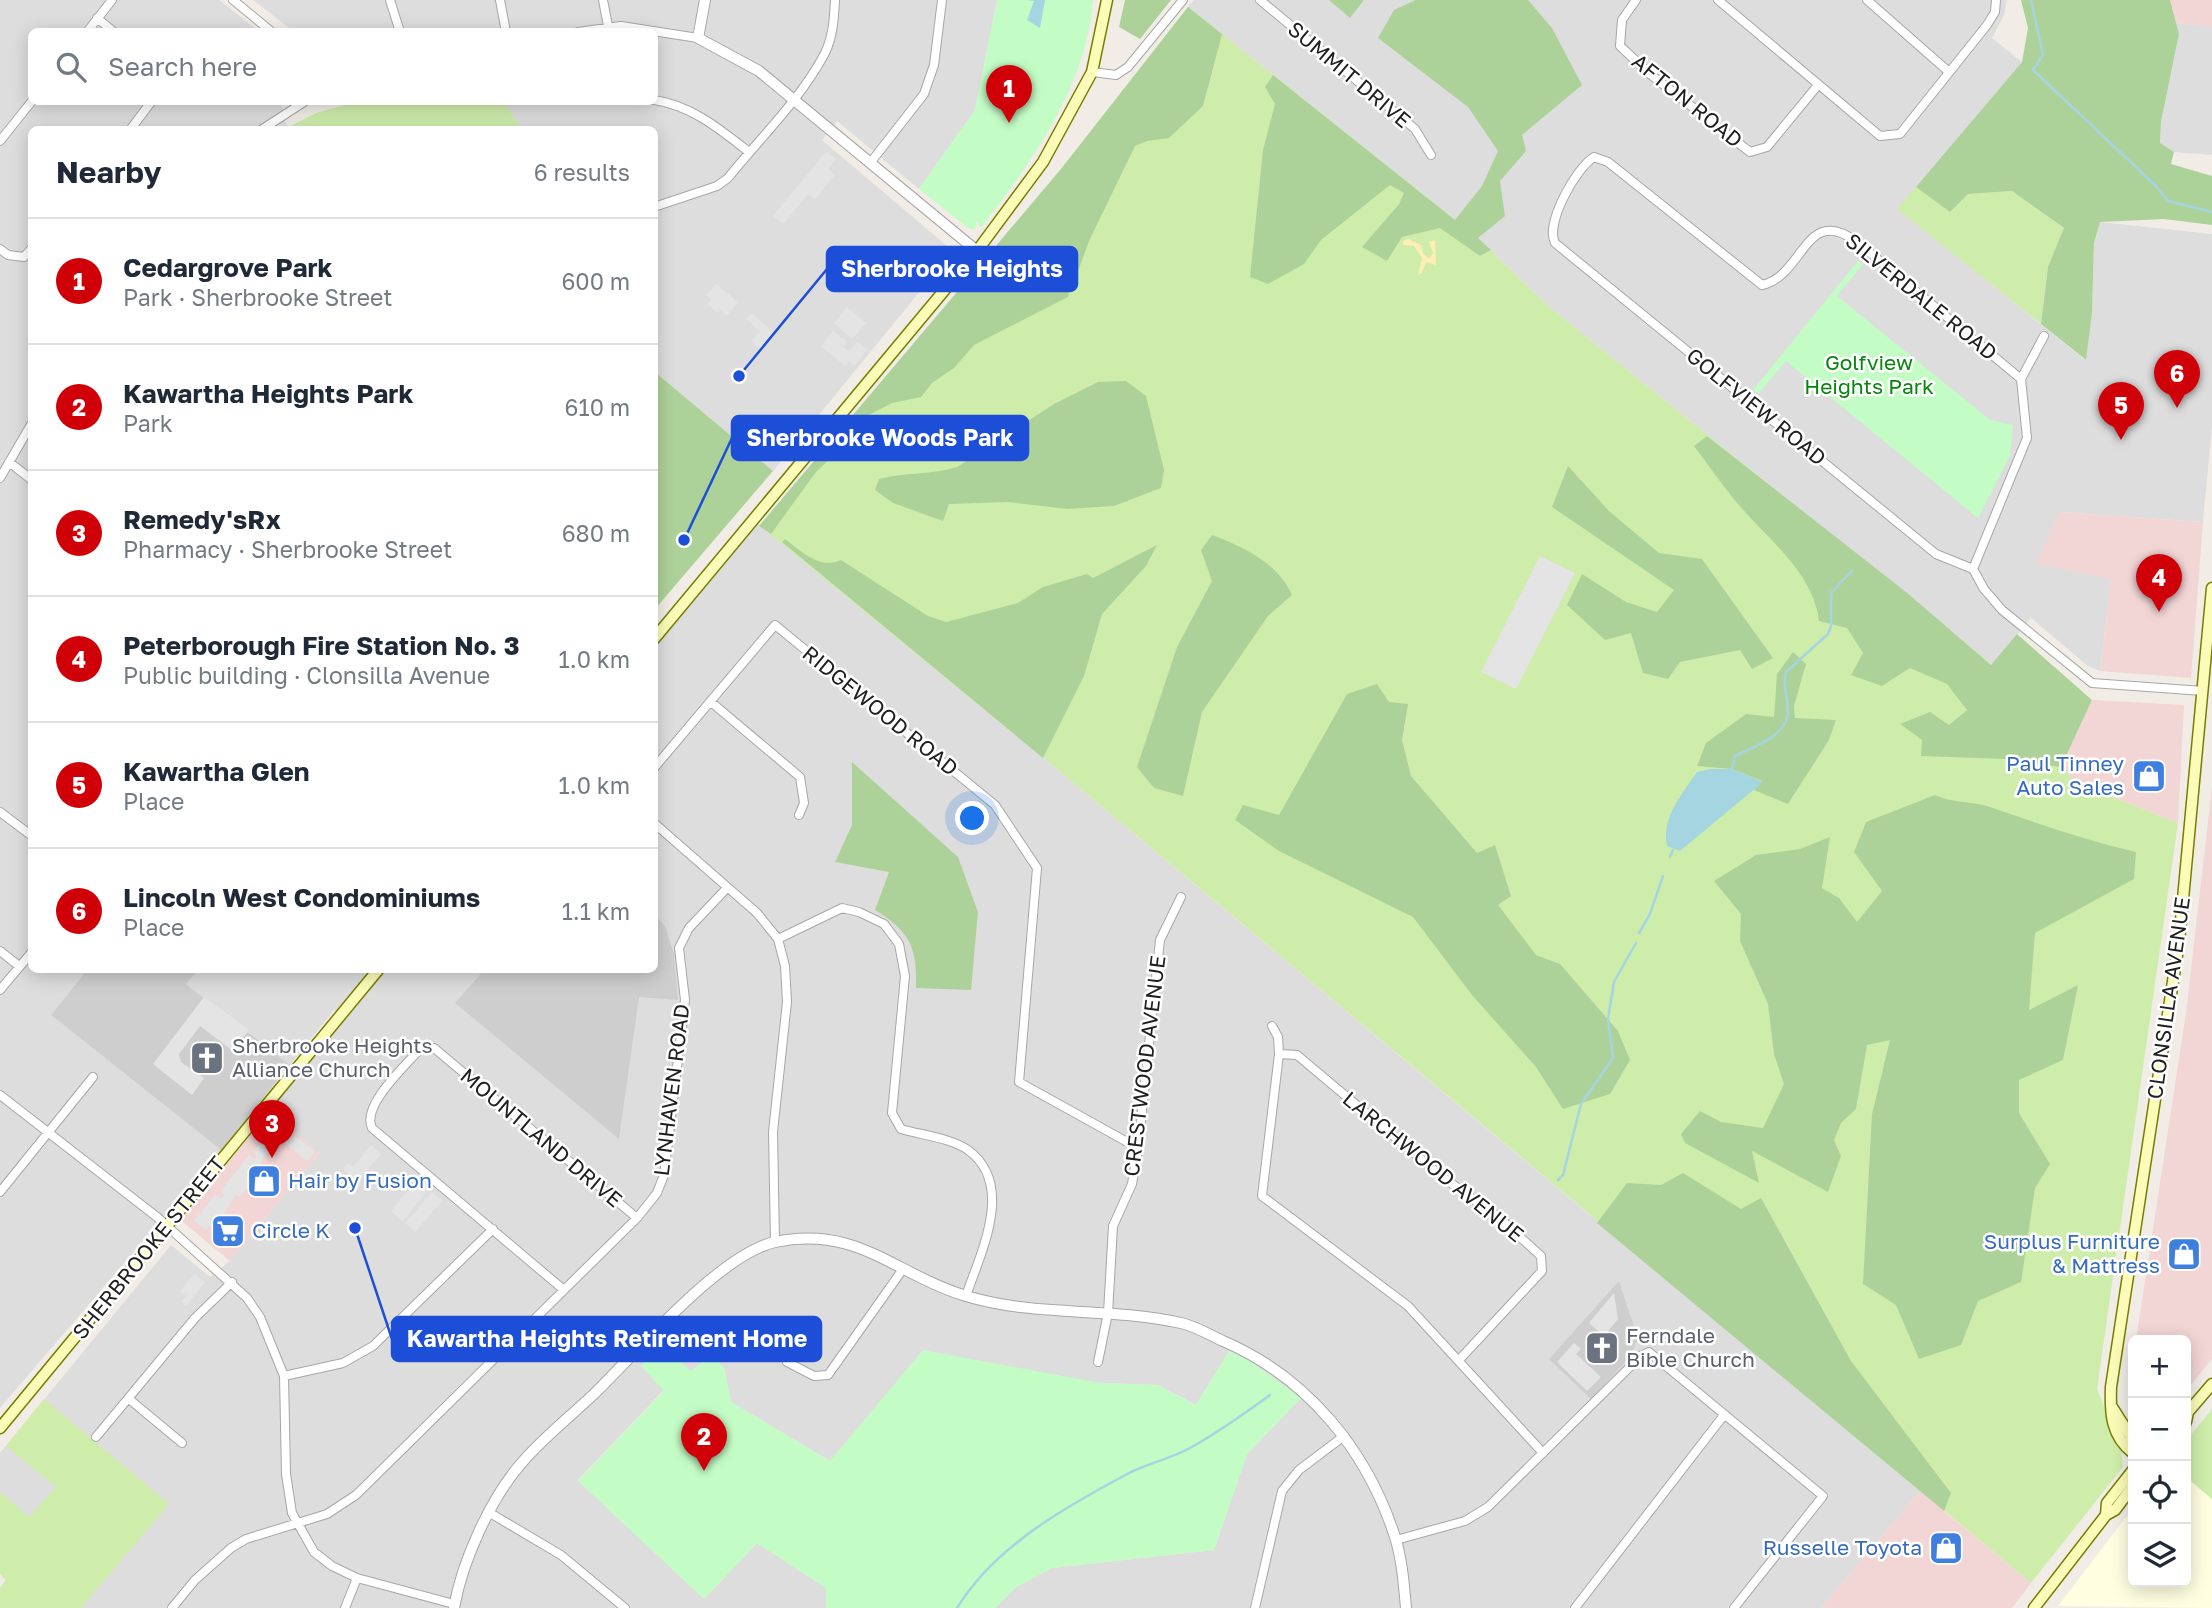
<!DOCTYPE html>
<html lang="en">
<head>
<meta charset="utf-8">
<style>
  :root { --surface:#fff; --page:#f6f6f7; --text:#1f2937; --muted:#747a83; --line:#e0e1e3; --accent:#d00009 }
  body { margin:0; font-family:"Golos Text",sans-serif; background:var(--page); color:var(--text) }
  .controls { position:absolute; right:21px; bottom:21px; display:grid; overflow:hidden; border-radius:10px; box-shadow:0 4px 18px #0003 }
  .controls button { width:63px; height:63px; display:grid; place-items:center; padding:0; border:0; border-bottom:2px solid var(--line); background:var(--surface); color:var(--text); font:35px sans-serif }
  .you { position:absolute; left:973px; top:819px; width:24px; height:24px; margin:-18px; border:5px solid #fff; border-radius:50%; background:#1a73e8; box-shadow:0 0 0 10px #1a73e833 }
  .badge { display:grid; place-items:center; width:46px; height:46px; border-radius:50%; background:var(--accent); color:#fff; font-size:23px; font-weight:700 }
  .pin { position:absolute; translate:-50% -58px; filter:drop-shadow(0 2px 4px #0008) }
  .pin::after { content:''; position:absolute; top:37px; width:24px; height:21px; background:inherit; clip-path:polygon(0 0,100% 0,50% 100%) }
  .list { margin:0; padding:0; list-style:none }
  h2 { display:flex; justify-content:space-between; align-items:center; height:91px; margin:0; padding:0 28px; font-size:30px }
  h2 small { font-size:23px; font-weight:400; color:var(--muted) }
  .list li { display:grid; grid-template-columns:46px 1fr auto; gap:21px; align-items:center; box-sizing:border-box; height:126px; padding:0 28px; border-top:2px solid var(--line) }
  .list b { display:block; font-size:26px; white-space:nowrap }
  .list p { margin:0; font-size:23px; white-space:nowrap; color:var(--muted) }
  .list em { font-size:23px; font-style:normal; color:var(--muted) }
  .icon { flex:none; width:38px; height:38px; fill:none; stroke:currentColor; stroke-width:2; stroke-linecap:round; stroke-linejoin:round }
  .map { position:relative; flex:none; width:2212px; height:1608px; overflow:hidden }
  .search { position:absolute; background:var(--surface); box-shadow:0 4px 18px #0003; left:28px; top:28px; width:630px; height:77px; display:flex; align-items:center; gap:18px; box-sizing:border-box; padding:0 24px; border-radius:10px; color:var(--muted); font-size:26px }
  .panel { position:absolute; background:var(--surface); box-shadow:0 4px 18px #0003; left:28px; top:126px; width:630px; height:847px; border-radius:10px }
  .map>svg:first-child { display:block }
  .residential { fill:#dedddd }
  .commercial { fill:#f2d5d5 }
  .education { fill:#fffee1 }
  .religious { fill:#cecece }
  .grass { fill:#ceedab }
  .forest { fill:#add299 }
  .sand { fill:#ffedb6 }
  .park { fill:#c3fcc5 }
  .parking { fill:#e4e4e4 }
  .water { fill:#a5d5e0 }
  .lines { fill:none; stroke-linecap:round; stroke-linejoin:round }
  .stream { stroke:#a5d5e0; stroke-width:2.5 }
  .minor-casing { stroke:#a7a7a7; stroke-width:10 }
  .tertiary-casing { stroke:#a7a7a7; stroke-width:12 }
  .secondary-casing { stroke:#767e00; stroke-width:13 }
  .minor { stroke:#fff; stroke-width:8 }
  .tertiary { stroke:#fff; stroke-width:10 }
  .secondary { stroke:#fcfcb9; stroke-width:10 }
  .labels { text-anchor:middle; stroke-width:5; stroke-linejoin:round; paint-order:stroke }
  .street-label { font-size:21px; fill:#202020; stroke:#fff }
  .park-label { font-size:21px; fill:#07850c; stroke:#fff }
  .shop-label { font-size:21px; fill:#366cbe; stroke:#fff; text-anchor:end }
  .worship-label { font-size:21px; fill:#5b616d; stroke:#fff; text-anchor:start }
  .leader { fill:none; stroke:#1d4ed8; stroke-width:2.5 }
  .callout-dot { fill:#1d4ed8; stroke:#fff; stroke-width:2.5 }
  .callout { fill:#1d4ed8; stroke:#1d4ed8; stroke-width:2.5 }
  .callout-label { font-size:23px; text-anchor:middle; font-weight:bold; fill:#fff }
</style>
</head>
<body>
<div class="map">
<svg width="2212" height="1608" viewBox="0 0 2212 1608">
  <rect width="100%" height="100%" fill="#f1ede6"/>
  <!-- residential -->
  <path class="residential" d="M0 0H219L259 31 32 32V102H281L287 128 32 130V970H87L51 1015 221 1150 0 1408Z
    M253 0H997L975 110 919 189 837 121 822 140 953 251 773 471 655 372 654 130 522 129 503 102H654V32L293 31Z
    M1194 0H2007L2004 15 1992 38 2022 62 1898 209 2085 360 2092 313 2094 243 2100 222 2212 234V427L2203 522 2059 512 2111 579 2100 671 2088 666 2031 618 1992 665 1548 306 1478 238 1188 7Z
    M2176 23 2212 27V155L2174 152 2160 144 2161 122 2179 34Z
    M757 523 1052 765 1920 1491 1821 1608H995L1016 1587 1052 1568 1214 1550 1247 1454 1301 1398 1248 1360 1229 1351 1196 1405 1158 1385 1100 1383 846 1444 830 1461 731 1402 724 1368 712 1356 664 1390 578 1480 704 1599 757 1543 826 1588V1608H0V1588L6 1580 0 1574V1453L171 1245 210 1277 230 1261 319 1153 270 1112 342 1016 334 1010 290 1065 186 984 198 970H654L655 645Z"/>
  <!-- commercial -->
  <path class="commercial" d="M2170 0H2212V27L2176 23Z
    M2059 512 2203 522 2191 678 2100 671 2111 579 2036 564Z
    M2092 700 2184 705 2178 823 2074 782 2061 767Z
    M2212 787V1359L2186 1391V1340H2136L2186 1013Z
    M270 1112 319 1153 230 1261 183 1222V1217Z
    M1920 1491 2031 1583 2012 1608H1821Z"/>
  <!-- education -->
  <path class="education" d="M2186 1477 2212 1499V1608L2058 1606 2133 1508V1582H2186Z"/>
  <!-- religious -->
  <path class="religious" d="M655 915 665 926 674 954 678 1000 639 997 619 1139 455 1003 484 970H654Z
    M87 970H198L186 984 290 1065 221 1150 51 1015Z
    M1619 1281 1638 1339 1629 1358 1591 1399 1549 1359Z"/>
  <!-- grass -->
  <path class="grass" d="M1188 7 1478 238 1548 306 1992 665 2074 782 2178 823 2097 1389 2121 1449 2123 1467 2031 1583 1052 765 760 526 1061 169Z
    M356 102H503L522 129 287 128 316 113Z
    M1916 187 1950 211 1968 194 2012 191 2065 229 2048 267 2041 324 1897 209Z
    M44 1399 169 1504 81 1608H0V1588L6 1580 0 1574V1492L29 1517 56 1487 6 1446Z
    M2212 1409V1499L2186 1477V1441Z"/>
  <!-- forest -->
  <path class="forest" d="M1125 0H1171L1140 39 1119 27Z
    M1329 0H1364L1350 18Z
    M1416 0H1528L1552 28 1582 85 1522 135 1526 151 1500 181 1505 216 1478 238 1491 250 1480 256 1440 228 1402 237 1387 261 1362 247 1399 204 1404 193 1390 185 1321 240 1304 264 1268 284 1250 277 1263 150 1275 104 1265 87 1273 75 1455 220 1482 186 1498 151 1468 107 1378 38 1394 10Z
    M2021 0H2170L2179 34 2161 122 2160 143 2174 152 2171 164 2212 176V225L2164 219 2100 222 2094 243 2092 313 2086 360 2041 324 2048 267 2064 228 2012 191 1968 194 1950 212 1916 187 2022 62 2028 28Z
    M1188 7 1222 34 1203 106 1169 138 1147 141 1135 146 1089 241 1077 274 1071 281 1068 297 974 345 954 368 932 383 921 397 892 403 863 418 833 456 816 472 771 534 759 526 1061 169Z
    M655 372 773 471 655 609Z
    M1126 381 1146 396 1164 470 1161 488 1114 506 1067 509 1008 502 949 504 943 521 893 503 875 490 879 479C905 472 932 475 957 467L1054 404 1098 382Z
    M1707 436 1906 592 1991 665 2017 634 2092 700 2061 767 2006 759 1921 756 1922 740 1900 724 1930 712 1949 725 1967 710 1947 684 1910 668 1882 686 1851 675 1863 653 1847 628 1819 621C1813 570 1764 537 1733 498 1719 481 1707 463 1694 446Z
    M1568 466 1609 511 1659 553 1702 559 1773 658 1752 669 1740 650 1680 662 1668 679 1643 673 1631 633 1605 640 1567 605 1582 574 1626 602 1657 612 1674 590 1552 507Z
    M1212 535C1244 547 1278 563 1292 595L1268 616 1202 712 1183 796 1154 788 1137 767 1177 647 1212 581 1201 550Z
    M785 539C801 551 820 570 841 560L928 616 946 622 1018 603 1043 587 1087 574 1093 578 1157 545 1146 566 1102 614 1084 676 1043 758 782 542Z
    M1793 652 1806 664 1794 706 1795 718 1836 720 1829 740 1788 804 1754 790 1762 781 1732 769 1697 766 1706 743 1746 714 1774 717 1777 674Z
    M1377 684 1389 702 1408 704 1402 740 1411 776 1477 853 1495 845 1511 896 1498 905 1536 955 1560 964 1618 1031 1630 1060 1610 1094 1563 1109 1536 1067 1472 995 1413 917 1279 851 1235 820 1243 805 1279 815 1347 694Z
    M852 762 958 857 978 912 971 990 916 988C917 946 910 932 875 910L889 872 835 862 852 825Z
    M1935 795C1953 803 1969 801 1987 806 2036 823 2085 840 2136 852L2134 879 2035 933 2029 1010 2078 985 2063 1060 2019 1080V1113L2050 1164 2035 1188 2021 1282 1978 1301 1961 1345 1919 1359 1896 1305 1863 1284 1872 1114 1890 1040 1867 1045 1856 1109 1841 1123 1834 1140 1841 1156 1828 1192 1752 1151 1759 1183 1685 1143 1681 1134 1700 1111 1721 1122 1763 1128 1784 1084 1774 1054 1768 1004 1740 941 1741 914 1714 881 1756 855 1800 849 1830 837 1822 888 1839 898 1857 922 1882 891 1854 852 1866 822Z
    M1683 1173 1741 1209 1761 1198 1851 1361 1951 1493 1944 1511 1597 1223 1627 1183 1661 1185Z"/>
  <!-- sand -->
  <path class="sand" d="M1408 239 1421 245 1423 253 1429 259 1433 253 1429 242 1435 240 1436 265 1426 262 1422 273 1418 275 1422 258 1414 246 1403 245V241Z"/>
  <!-- park -->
  <path class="park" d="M997 0H1093C1087 86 1031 162 981 228L977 221 975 230 968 228 919 189 975 110Z
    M1858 261 1863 264 1837 296 1990 420 2013 425 2010 456 1978 518 1786 361 1758 394 1753 390Z
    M662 1345 691 1371 712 1355 724 1368 731 1402 830 1461 923 1350 1100 1383 1158 1385 1196 1405 1229 1351 1248 1360 1301 1398 1247 1454 1214 1550 1052 1568 1016 1587 995 1608H826V1588L757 1543 704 1599 578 1481 664 1391 641 1366Z"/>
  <!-- parking -->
  <path class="parking" d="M826 152 836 159 828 169 835 175 815 199 808 194 783 224 773 216Z
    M716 284 738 302 727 316 721 310 718 313 707 304 711 299 706 295Z
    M847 307 866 323 852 339 834 323Z
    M751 313 776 334 762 350 751 342 760 331 746 319Z
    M833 331 847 342 843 347 849 351 857 342 867 350 854 366 849 361 845 366 821 346Z
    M1540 556 1575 573 1516 689 1481 672Z
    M204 997 249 1030 233 1051 200 1026 179 1054 181 1062 204 1078 192 1095 153 1064Z
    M284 1127 315 1151 307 1161 277 1137Z
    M264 1138 274 1146 260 1164 263 1167 240 1197 236 1195 214 1228 210 1226 206 1230 194 1221 215 1195 221 1199 224 1195 220 1192 249 1155 255 1159 257 1156 253 1152Z
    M371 1145 381 1154 358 1181 343 1169 348 1163 353 1167Z
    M416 1180 428 1190 403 1221 391 1211Z
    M432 1192 442 1201 415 1232 405 1223Z
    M194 1274 205 1282 186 1306 181 1302 186 1296 180 1291Z
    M1614 1293 1618 1319 1604 1336 1589 1323Z
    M1574 1343 1581 1349 1576 1354 1601 1377 1587 1391 1557 1362Z"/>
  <!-- water -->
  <path class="water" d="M1026 0H1045L1040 28 1027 20 1034 1Z
    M1711 769H1732L1763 782 1680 851 1667 846C1661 818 1682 794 1697 772Z"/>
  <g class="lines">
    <!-- stream -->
    <path class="stream" d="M2031 0 2043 55 2033 70 2156 186 2168 201 2212 212
      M1732 769 1735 756C1753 747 1788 736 1788 711 1788 698 1782 685 1786 672L1828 634 1831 626V593L1852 571
      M1670 857 1673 850
      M1639 933 1650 914 1663 876
      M1558 1180 1563 1175 1581 1104 1613 1058 1608 1019 1614 982 1636 943
      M957 1608C996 1545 1067 1506 1131 1472 1150 1463 1172 1458 1190 1448 1219 1432 1244 1414 1270 1395"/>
    <!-- minor casing -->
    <g class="minor-casing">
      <path id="minor" d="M233 0 272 32
        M390 0 400 32
        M500 0 506 32
        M603 0 608 26
        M1260 0 1415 129 1431 155
        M1636 0 1622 20 1620 46 1650 74 1750 152 1767 147 1818 85
        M1718 0 1880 136 1900 134 1987 25 1995 12 1996 0
        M1867 0 1949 72
        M97 18 114 32
        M87 32 112 0
        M578 32 621 26 698 38
        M1092 72 1116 75 1128 67 1183 0
        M654 100C691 105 721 130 749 152
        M130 130 151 102
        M261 130 304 102
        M0 141 32 101
        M871 162 924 94 934 65 942 0
        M654 207 717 186 728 178C760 138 801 99 825 53 833 37 834 18 835 0
        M0 249 8 255 24 257 32 248
        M2044 336 2021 379 2027 438 1973 569 1984 589 2002 610 2092 683 2203 691
        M9 462 32 480
        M0 478 32 423
        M1973 569 1936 554 1555 243C1545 223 1576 168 1594 157L1608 162 1762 285C1804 276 1805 203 1857 242L2021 379
        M711 702 800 777 804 803 799 815
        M654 768 775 625 995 805 1037 868 1019 1082 1138 1148
        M0 812 32 836
        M654 823 757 913 778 939 785 966 787 1002 773 1132 775 1242
        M778 939 842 908 859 912 884 924 899 944 905 976 892 1113 901 1129C921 1135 951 1138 968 1150 1016 1185 980 1254 966 1296
        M0 951 19 966
        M0 990 32 952
        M1272 1026 1278 1037 1279 1054 1262 1196 1408 1306 1543 1453
        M1279 1054 1297 1055 1440 1175 1499 1218 1541 1256 1542 1271 1459 1360
        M0 1095 157 1217 247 1298 260 1317 284 1376 286 1474 292 1513 314 1552 332 1566 357 1578 454 1604
        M0 1192 93 1077
        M564 1290 372 1128C361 1106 405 1066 420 1049L434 1048 637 1218
        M787 1362 814 1376 828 1375 903 1269
        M1098 1362 1108 1313 1113 1226 1132 1184 1138 1148 1160 940 1181 897
        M284 1376 343 1363 373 1346 493 1229
        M129 1399 182 1443
        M96 1437 195 1318 232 1282
        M490 1513 561 1555 625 1608
        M1396 1540 1465 1521 1488 1507 1641 1356 1649 1352 1823 1496 1734 1608
        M172 1608 195 1580 231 1548 246 1539 327 1514 356 1495 637 1218 657 1193 664 1175 685 1000 679 948 689 928 727 888
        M345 1608 357 1578
        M1255 1608 1282 1491 1299 1470 1344 1436
        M1575 1608 1724 1415"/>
    </g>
    <!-- tertiary casing -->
    <g class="tertiary-casing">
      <path id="tertiary" d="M705 0 698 38 759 71 977 251
        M454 1608C462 1562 489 1502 519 1466 541 1439 570 1417 595 1393 637 1352 720 1254 775 1242 858 1225 894 1274 966 1296 1035 1317 1110 1307 1181 1323 1195 1326 1210 1335 1223 1341 1307 1377 1367 1450 1395 1537 1402 1559 1404 1585 1406 1608"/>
    </g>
    <!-- secondary casing -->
    <g class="secondary-casing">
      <path id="secondary" d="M654 639 977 251 1043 162 1092 72 1107 0
        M2112 1407 2133 1440
        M2186 1422 2188 1412 2212 1384
        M0 1428 378 970
        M2133 1453C2111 1436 2110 1413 2111 1387L2179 942 2212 588
        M2106 1515 2107 1503 2133 1470
        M2034 1608 2106 1515 2115 1510 2133 1486"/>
    </g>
    <!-- minor -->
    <use href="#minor" class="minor"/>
    <!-- tertiary -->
    <use href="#tertiary" class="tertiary"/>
    <!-- secondary -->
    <use href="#secondary" class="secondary"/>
  </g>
  <!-- icons -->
  <defs>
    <g id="shop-square" transform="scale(1.75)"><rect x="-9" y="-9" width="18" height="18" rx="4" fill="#3f7fe0" stroke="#fff"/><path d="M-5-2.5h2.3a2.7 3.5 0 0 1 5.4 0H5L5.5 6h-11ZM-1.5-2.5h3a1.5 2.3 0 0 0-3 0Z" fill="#fff"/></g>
    <g id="church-square" transform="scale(1.75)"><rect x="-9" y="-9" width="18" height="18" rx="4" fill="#6b7280" stroke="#fff"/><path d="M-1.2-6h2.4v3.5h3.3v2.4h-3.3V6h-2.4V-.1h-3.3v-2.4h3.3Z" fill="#fff"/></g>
    <g id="supermarket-square" transform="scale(1.75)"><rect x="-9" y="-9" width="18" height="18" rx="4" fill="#3f7fe0" stroke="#fff"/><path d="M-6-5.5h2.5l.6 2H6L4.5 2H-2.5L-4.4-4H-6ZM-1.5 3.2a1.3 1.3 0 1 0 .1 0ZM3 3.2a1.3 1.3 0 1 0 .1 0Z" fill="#fff"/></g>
  </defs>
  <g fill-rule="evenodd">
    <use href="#shop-square" x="2149" y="776"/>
    <use href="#church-square" x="207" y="1058"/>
    <use href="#shop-square" x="264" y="1181"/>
    <use href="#supermarket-square" x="228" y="1231"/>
    <use href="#shop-square" x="2184" y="1254"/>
    <use href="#church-square" x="1602" y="1348"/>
    <use href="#shop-square" x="1946" y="1548"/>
  </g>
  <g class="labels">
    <!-- street labels -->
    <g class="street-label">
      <text transform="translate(1349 75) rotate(40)" y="7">SUMMIT DRIVE</text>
      <text transform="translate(1687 101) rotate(39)" y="7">AFTON ROAD</text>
      <text transform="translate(1921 297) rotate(39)" y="7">SILVERDALE ROAD</text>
      <text transform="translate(1756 407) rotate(39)" y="7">GOLFVIEW ROAD</text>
      <text transform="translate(880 711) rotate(39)" y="7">RIDGEWOOD ROAD</text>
      <text transform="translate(2169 998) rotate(-82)" y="7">CLONSILLA AVENUE</text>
      <text transform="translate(1145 1066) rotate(-83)" y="7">CRESTWOOD AVENUE</text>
      <text transform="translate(672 1090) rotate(-83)" y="7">LYNHAVEN ROAD</text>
      <text transform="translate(541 1138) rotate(40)" y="7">MOUNTLAND DRIVE</text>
      <text transform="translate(1433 1167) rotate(39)" y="7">LARCHWOOD AVENUE</text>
      <text transform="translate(149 1248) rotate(-51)" y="7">SHERBROOKE STREET</text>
    </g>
    <!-- park labels -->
    <g class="park-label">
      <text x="1869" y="370">Golfview<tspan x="1869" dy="24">Heights Park</tspan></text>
    </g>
    <!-- shop labels -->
    <g class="shop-label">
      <text x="2124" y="771">Paul Tinney<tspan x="2124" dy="24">Auto Sales</tspan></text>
      <text x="288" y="1188" text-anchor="start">Hair by Fusion</text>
      <text x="252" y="1238" text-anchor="start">Circle K</text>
      <text x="2160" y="1249">Surplus Furniture<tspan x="2160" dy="24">&amp; Mattress</tspan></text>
      <text x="1922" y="1555">Russelle Toyota</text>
    </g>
    <!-- worship labels -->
    <g class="worship-label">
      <text x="232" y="1053">Sherbrooke Heights<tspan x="232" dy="24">Alliance Church</tspan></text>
      <text x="1626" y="1343">Ferndale<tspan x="1626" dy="24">Bible Church</tspan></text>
    </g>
  </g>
  <!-- callouts -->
  <path class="leader" d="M739 376L827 269M684 540L732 438M355 1228L392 1339"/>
  <g class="callout-dot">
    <circle cx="739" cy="376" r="7"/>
    <circle cx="684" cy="540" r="7"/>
    <circle cx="355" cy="1228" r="7"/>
  </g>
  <g class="callout">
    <rect x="827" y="247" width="250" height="44" rx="7"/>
    <rect x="732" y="416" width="296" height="44" rx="7"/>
    <rect x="392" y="1317" width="429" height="44" rx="7"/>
  </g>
  <g class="callout-label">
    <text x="952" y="277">Sherbrooke Heights</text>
    <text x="880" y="446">Sherbrooke Woods Park</text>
    <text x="607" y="1347">Kawartha Heights Retirement Home</text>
  </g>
</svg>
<div class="controls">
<button>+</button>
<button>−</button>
<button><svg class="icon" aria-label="locate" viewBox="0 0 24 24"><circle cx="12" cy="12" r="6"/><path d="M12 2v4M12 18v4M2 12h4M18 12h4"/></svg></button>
<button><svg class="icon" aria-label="layers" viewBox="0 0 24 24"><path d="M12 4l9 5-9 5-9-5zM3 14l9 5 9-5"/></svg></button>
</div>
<div class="you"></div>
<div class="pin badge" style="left:1009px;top:123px">1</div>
<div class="pin badge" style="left:704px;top:1471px">2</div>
<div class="pin badge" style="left:272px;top:1158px">3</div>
<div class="pin badge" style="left:2159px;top:612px">4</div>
<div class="pin badge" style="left:2121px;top:440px">5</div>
<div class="pin badge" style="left:2177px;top:408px">6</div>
<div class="search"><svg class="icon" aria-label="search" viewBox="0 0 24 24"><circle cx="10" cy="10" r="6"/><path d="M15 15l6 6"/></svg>Search here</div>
<section class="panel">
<h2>Nearby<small>6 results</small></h2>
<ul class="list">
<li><span class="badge">1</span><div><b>Cedargrove Park</b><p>Park · Sherbrooke Street</p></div><em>600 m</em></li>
<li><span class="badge">2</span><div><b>Kawartha Heights Park</b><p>Park</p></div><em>610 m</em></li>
<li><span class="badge">3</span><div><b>Remedy'sRx</b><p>Pharmacy · Sherbrooke Street</p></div><em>680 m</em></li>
<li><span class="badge">4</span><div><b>Peterborough Fire Station No. 3</b><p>Public building · Clonsilla Avenue</p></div><em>1.0 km</em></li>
<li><span class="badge">5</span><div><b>Kawartha Glen</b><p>Place</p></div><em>1.0 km</em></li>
<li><span class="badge">6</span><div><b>Lincoln West Condominiums</b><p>Place</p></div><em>1.1 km</em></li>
</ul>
</section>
</div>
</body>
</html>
